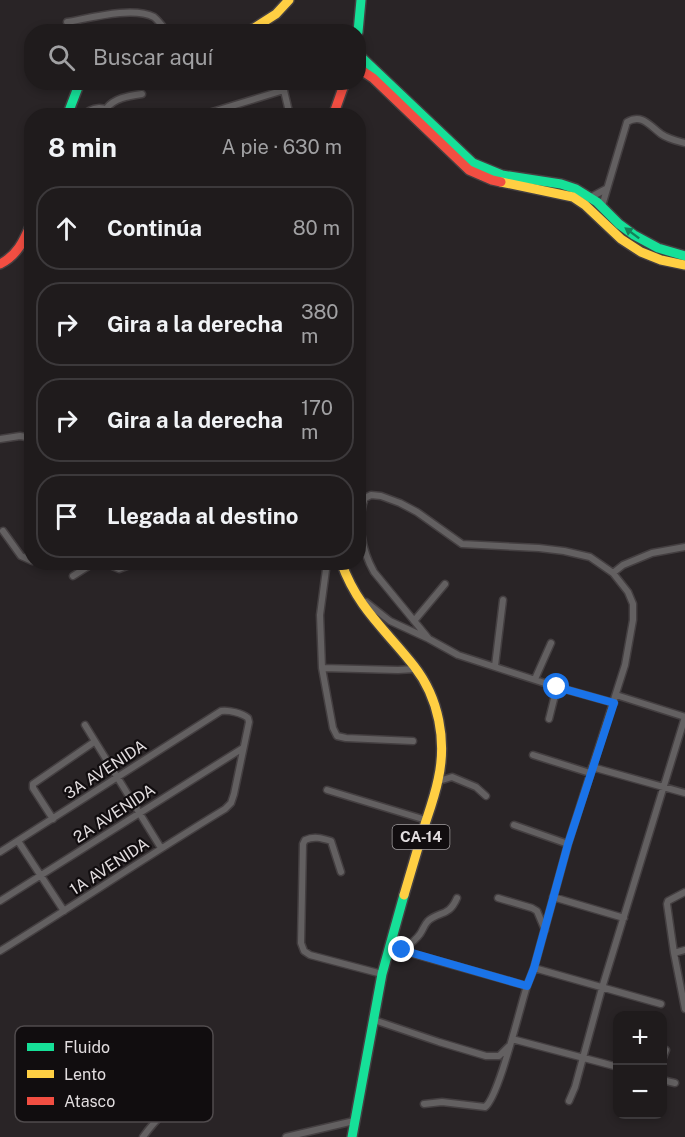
<!DOCTYPE html>
<html lang="es">
<head>
<meta charset="utf-8">
<style>
  :root { --surface:#1f1b1c; --page:#272425; --text:#f1f3f6; --muted:#a1a1a3; --line:#3c393b }
  body { margin:0; font-family:"Public Sans",sans-serif; background:var(--page); color:var(--text) }
  .controls { position:absolute; right:18px; bottom:18px; display:grid; overflow:hidden; border-radius:12px; box-shadow:0 3px 9px #0003 }
  .controls button { width:54px; height:54px; display:grid; place-items:center; padding:0; border:0; border-bottom:2px solid var(--line); background:var(--surface); color:var(--text); font:30px sans-serif }
  .stop { position:absolute; width:18px; height:18px; margin:-14px; border:4px solid #1a73e8; border-radius:50%; background:#fff }
  .stop.end { background:#1a73e8; border-color:#fff; box-shadow:0 2px 6px #0008 }
  .list { margin:0; padding:0; list-style:none }
  h2 { display:flex; justify-content:space-between; align-items:center; height:78px; margin:0; padding:0 24px; font-size:26px }
  h2 small { font-size:20px; font-weight:400; color:var(--muted) }
  .list li { display:grid; grid-template-columns:39px 1fr auto; gap:18px; align-items:center; box-sizing:border-box; height:84px; margin:0 12px 12px; padding:0 12px; border:2px solid var(--line); border-radius:24px }
  .list b { display:block; font-size:22px; white-space:nowrap }
  .list em { font-size:20px; font-style:normal; color:var(--muted) }
  .icon { flex:none; width:33px; height:33px; fill:none; stroke:currentColor; stroke-width:2; stroke-linecap:round; stroke-linejoin:round }
  .map { position:relative; flex:none; width:685px; height:1137px; overflow:hidden }
  .search { position:absolute; background:var(--surface); box-shadow:0 3px 9px #0003; left:24px; top:24px; width:342px; height:66px; display:flex; align-items:center; gap:15px; box-sizing:border-box; padding:0 21px; border-radius:24px; color:var(--muted); font-size:22px }
  .panel { position:absolute; background:var(--surface); box-shadow:0 3px 9px #0003; left:24px; top:108px; width:342px; height:462px; border-radius:24px }
  .map>svg:first-child { display:block }
  .lines { fill:none; stroke-linecap:round; stroke-linejoin:round }
  .street-casing { stroke:#443f41; stroke-width:9 }
  .fast-casing { stroke:#443f41; stroke-width:12 }
  .slow-casing { stroke:#443f41; stroke-width:12 }
  .jam-casing { stroke:#443f41; stroke-width:12 }
  .street { stroke:#636061; stroke-width:6 }
  .fast { stroke:#16e098; stroke-width:9 }
  .slow { stroke:#ffcf43; stroke-width:9 }
  .jam { stroke:#f24e42; stroke-width:9 }
  .oneway { fill:#14815a }
  .route { stroke:#1a73e8; stroke-width:8 }
  .labels { text-anchor:middle; stroke-width:4.5; stroke-linejoin:round; paint-order:stroke }
  .shield { fill:#110d0f; stroke:#a39fa1; stroke-width:1.5 }
  .shield-label { font-size:15px; font-weight:bold; fill:#e2dddf }
  .street-label { font-size:16px; fill:#e2dddf; stroke:#110d0f }
  .key { fill:#110d0f; stroke:#504b4d; stroke-width:1.5 }
  .key-label { font-size:16px; fill:#e2dddf }
</style>
</head>
<body>
<div class="map">
<svg width="685" height="1137" viewBox="0 0 685 1137">
  <rect width="100%" height="100%" fill="#292426"/>
  <g class="lines">
    <!-- street casing -->
    <g class="street-casing">
      <path id="street" d="M67 22C90 18 133 6 154 17 159 21 163 27 167 32
        M282 82 290 116
        M106 109C114 98 128 96 142 94
        M82 116C92 107 104 104 113 116
        M199 116 284 90
        M591 197 606 189
        M602 206 627 122C642 113 650 126 661 134 668 139 677 141 685 143
        M0 439 20 436 32 438
        M3 531 21 556 32 561
        M103 562 119 569 132 564V562
        M327 562 320 615 322 668 333 728 337 736 346 738 413 741
        M613 573 623 565 652 553 685 547
        M73 576 95 562
        M366 602 390 621 429 639 458 655 557 687 614 703
        M414 621 445 584
        M495 666 503 600
        M322 668 398 670 415 669
        M535 679 551 643
        M616 695 685 717
        M549 719 557 687
        M85 725 161 848
        M533 755 590 773
        M592 767 685 793
        M439 781 452 777 476 787 486 796
        M327 790 426 820
        M53 819 33 788V784L94 742
        M514 825 568 844
        M18 841 64 911
        M0 852 221 711C229 710 242 713 248 718L249 722 234 794 231 803 225 809C149 855 76 904 0 951
        M341 872 331 841C321 838 314 836 305 840L303 844 301 943 304 951 310 955 382 974
        M685 892 668 901 667 904 674 953 685 1009
        M553 897 624 918
        M498 898 532 908 537 911 545 930
        M0 901 243 748
        M389 947 527 986
        M402 950C409 945 415 941 420 934 423 930 424 925 428 921 439 911 449 917 457 898
        M674 953 685 950
        M534 968 661 1004
        M374 1020 439 1042 486 1056H499L508 1047
        M512 1039 618 1067
        M662 1060 666 1050
        M662 1080 675 1083
        M569 1101 575 1087 602 988 685 717
        M424 1104 442 1102 485 1107C499 1097 520 1007 527 986 529 980 532 974 534 968L568 844 625 665 633 620V604L628 592 613 573 590 557 564 551 539 548 462 544 417 512 400 503 381 496 371 495 365 498C356 521 362 551 374 572L429 639
        M143 1137C158 1115 179 1100 194 1078
        M286 1137 354 1121"/>
    </g>
    <!-- fast casing -->
    <g class="fast-casing">
      <path id="fast" d="M358 32 361 0
        M358 54 473 163 502 175 561 184 576 189 597 202 619 224 634 235 658 248 685 256
        M67 116 80 82
        M352 1137 382 974 404 895"/>
    </g>
    <!-- slow casing -->
    <g class="slow-casing">
      <path id="slow" d="M248 32 276 14 289 0
        M501 182 573 197 585 205 621 239 641 252 661 260 685 265
        M341 562C358 609 385 629 414 666 439 698 447 741 438 780 435 795 430 809 425 824 418 847 411 871 404 895"/>
    </g>
    <!-- jam casing -->
    <g class="jam-casing">
      <path id="jam" d="M358 68 373 78 469 170 492 180 501 182
        M333 116 345 82
        M0 264C18 255 24 240 32 222"/>
    </g>
    <!-- street -->
    <use href="#street" class="street"/>
    <!-- fast -->
    <use href="#fast" class="fast"/>
    <!-- slow -->
    <use href="#slow" class="slow"/>
    <!-- jam -->
    <use href="#jam" class="jam"/>
  </g>
  <!-- one-way arrows -->
  <defs><path id="oneway-solid" d="M-6-.8H1V-3.2L6.5 0L1 3.2V.8H-6Z" transform="scale(1.5)"/></defs>
  <use class="oneway" href="#oneway-solid" transform="translate(632 233) rotate(-143)"/>
  <g class="lines">
    <!-- route -->
    <path class="route" d="M402 950 527 986 534 968 568 844 614 703 557 687"/>
  </g>
  <g class="labels">
    <!-- shield labels -->
    <rect class="shield" x="392.5" y="825" width="57" height="24" rx="4.5"/>
    <g class="shield-label">
      <text x="421" y="842">CA-14</text>
    </g>
    <!-- street labels -->
    <g class="street-label">
      <text transform="translate(105 769) rotate(-33)" y="6">3A AVENIDA</text>
      <text transform="translate(114 813) rotate(-33)" y="6">2A AVENIDA</text>
      <text transform="translate(109 866) rotate(-33)" y="6">1A AVENIDA</text>
    </g>
  </g>
  <!-- legend -->
  <rect x="15" y="1026" width="198" height="96" rx="9" class="key"/>
  <rect x="27" y="1043" width="27" height="8" fill="#16e098"/>
  <rect x="27" y="1070" width="27" height="8" fill="#ffcf43"/>
  <rect x="27" y="1097" width="27" height="8" fill="#f24e42"/>
  <g class="key-label">
    <text x="64" y="1053">Fluido</text>
    <text x="64" y="1080">Lento</text>
    <text x="64" y="1107">Atasco</text>
  </g>
</svg>
<div class="controls">
<button>+</button>
<button>−</button>
</div>
<div class="stop" style="left:557px;top:687px"></div>
<div class="stop end" style="left:402px;top:950px"></div>
<div class="search"><svg class="icon" aria-label="search" viewBox="0 0 24 24"><circle cx="10" cy="10" r="6"/><path d="M15 15l6 6"/></svg>Buscar aquí</div>
<section class="panel">
<h2>8 min<small>A pie · 630 m</small></h2>
<ul class="list">
<li><svg class="icon" aria-label="ahead" viewBox="0 0 24 24"><path d="M12 20V5M6 11l6-6 6 6"/></svg><div><b>Continúa</b></div><em>80 m</em></li>
<li><svg class="icon" aria-label="right" viewBox="0 0 24 24"><path d="M7 20v-9h11M14 6l5 5-5 5"/></svg><div><b>Gira a la derecha</b></div><em>380 m</em></li>
<li><svg class="icon" aria-label="right" viewBox="0 0 24 24"><path d="M7 20v-9h11M14 6l5 5-5 5"/></svg><div><b>Gira a la derecha</b></div><em>170 m</em></li>
<li><svg class="icon" aria-label="arrive" viewBox="0 0 24 24"><path d="M6 21V4h12l-3 4 3 4H6"/></svg><div><b>Llegada al destino</b></div></li>
</ul>
</section>
</div>
</body>
</html>
